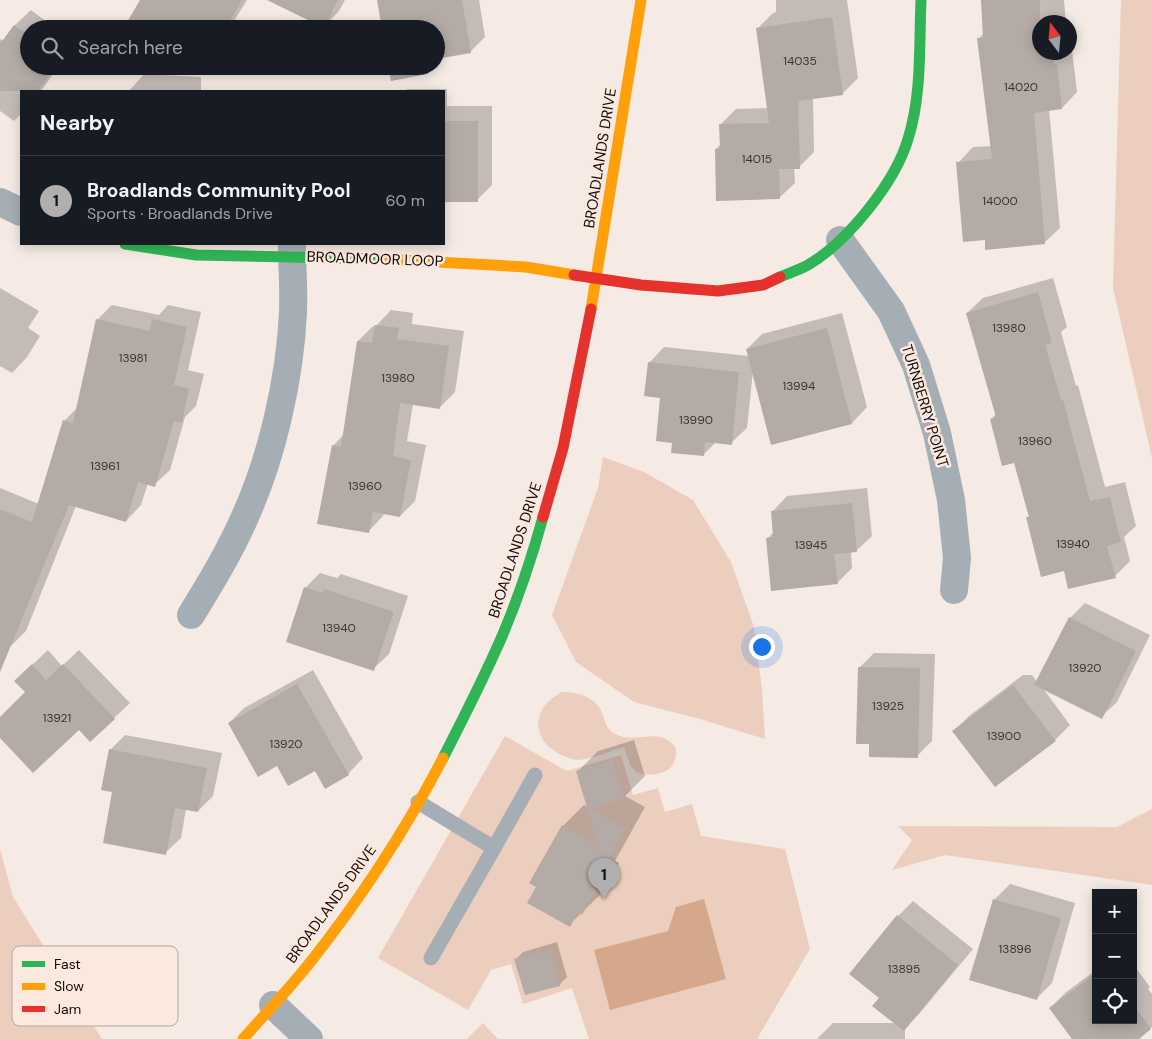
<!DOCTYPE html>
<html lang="en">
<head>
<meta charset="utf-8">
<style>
  :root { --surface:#171b24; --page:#20242c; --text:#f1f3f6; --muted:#9ea1a6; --line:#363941; --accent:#b0aeae }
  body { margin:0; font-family:"DM Sans",sans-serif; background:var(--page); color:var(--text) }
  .controls { position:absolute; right:15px; bottom:15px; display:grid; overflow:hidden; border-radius:0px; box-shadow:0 2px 12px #0003 }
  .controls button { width:45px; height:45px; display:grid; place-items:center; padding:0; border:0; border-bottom:1px solid var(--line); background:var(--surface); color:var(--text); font:25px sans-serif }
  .compass { position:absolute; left:1032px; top:15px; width:45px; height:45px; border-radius:50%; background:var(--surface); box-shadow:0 2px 12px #0003; rotate:344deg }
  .you { position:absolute; left:761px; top:646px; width:18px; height:18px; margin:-12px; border:4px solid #fff; border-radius:50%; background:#1a73e8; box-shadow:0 0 0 8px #1a73e833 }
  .badge { display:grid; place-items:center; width:32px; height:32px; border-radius:50%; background:var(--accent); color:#111; font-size:16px; font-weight:700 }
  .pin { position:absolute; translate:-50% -41px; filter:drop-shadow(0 1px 2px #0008) }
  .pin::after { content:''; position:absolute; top:26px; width:18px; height:15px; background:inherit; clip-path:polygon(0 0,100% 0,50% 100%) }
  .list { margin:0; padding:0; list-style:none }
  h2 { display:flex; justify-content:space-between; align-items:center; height:65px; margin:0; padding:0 20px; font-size:21px }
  h2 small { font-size:16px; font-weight:400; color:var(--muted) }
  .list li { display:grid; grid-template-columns:32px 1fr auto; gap:15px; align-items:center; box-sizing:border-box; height:90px; padding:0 20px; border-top:1px solid var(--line) }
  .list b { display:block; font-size:19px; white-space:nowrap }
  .list p { margin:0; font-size:16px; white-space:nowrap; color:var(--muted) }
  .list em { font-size:16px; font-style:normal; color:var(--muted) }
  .icon { flex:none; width:28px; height:28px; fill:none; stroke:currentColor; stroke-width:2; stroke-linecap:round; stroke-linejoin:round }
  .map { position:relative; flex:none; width:1152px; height:1039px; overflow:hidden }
  .search { position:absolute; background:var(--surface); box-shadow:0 2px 12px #0003; left:20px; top:20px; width:425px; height:55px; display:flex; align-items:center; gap:12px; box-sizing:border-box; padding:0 18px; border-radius:28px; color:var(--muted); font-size:19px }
  .panel { position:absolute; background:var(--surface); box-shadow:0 2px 12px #0003; left:20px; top:90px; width:425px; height:155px; border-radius:0px }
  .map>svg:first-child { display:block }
  .green { fill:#eccebe }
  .water { fill:#d5a88b }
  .shadow { fill:#0003 }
  .building { fill:#b4aba6 }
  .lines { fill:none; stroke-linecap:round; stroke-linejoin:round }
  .lane { stroke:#a6aeb5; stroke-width:15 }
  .street { stroke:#a6aeb5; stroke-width:28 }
  .fast { stroke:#30b455; stroke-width:11 }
  .slow { stroke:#ff9f0a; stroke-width:11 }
  .jam { stroke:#e5322d; stroke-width:11 }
  .labels { text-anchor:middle; stroke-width:5; stroke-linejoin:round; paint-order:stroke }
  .number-label { font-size:12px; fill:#3a3430 }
  .street-label { font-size:15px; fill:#120c08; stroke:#fbe8de }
  .key { fill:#fbe8de; stroke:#b5a69e; stroke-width:1 }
  .key-label { font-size:14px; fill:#120c08 }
</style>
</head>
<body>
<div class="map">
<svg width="1152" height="1039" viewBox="0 0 1152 1039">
  <rect width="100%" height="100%" fill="#f5eae4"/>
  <!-- green -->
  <path class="green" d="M1121 0H1152V458L1113 288Z
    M603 457 644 472 693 500 731 562 754 627 762 690 765 739 700 719 634 702 576 662 552 615 598 488Z
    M562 692C578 692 597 697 603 715 605 721 606 727 612 732 634 748 657 723 676 748 676 755 676 761 671 767 664 775 642 778 634 770 628 764 627 754 624 747 612 751 591 759 579 760 574 760 568 758 564 756 530 742 530 708 562 692Z
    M505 736 567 771 621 755 633 795 658 788 665 812 692 804 701 836 785 849 810 949 757 1039H589L572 988 523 1004 511 964 491 970 468 1010 378 958Z
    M1152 809V885L945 855 892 870 912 840 898 826 1117 827Z
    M0 849 13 897 102 1039H0Z
    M483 1023 498 1039H467Z"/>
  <!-- water -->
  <path class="water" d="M704 899 726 979 610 1010 594 950 668 931 676 907Z"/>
  <!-- shadow -->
  <path class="shadow" d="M142 0H247L229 29H136Z
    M269 0H345L339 11 324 27Z
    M378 0H479L485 37 470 52 436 29Z
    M776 0H847L858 78 843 93 813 98 814 152 799 167H794L795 183 779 198 716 149 721 144V124L736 109 769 108 758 28 773 13 776 12Z
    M983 0H1064L1066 22H1040V52H1070V48V51L1072 50 1077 92 1062 108 1049 109 1060 228 1044 243 986 239 958 163 973 147 992 146 978 39 984 33Z
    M31 10 56 29H29V66H59L41 91H21V114L14 121 0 111V39L4 41 15 25Z
    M144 74 201 77V91H129Z
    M407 89H447V106H492V185L477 200 444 201V91H405Z
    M1053 278 1067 327 1061 332 1076 386 1078 385 1105 487 1125 482 1136 526 1124 537 1130 561 1115 576 1065 570 1027 518 1030 515 1015 461 991 419 996 414 967 313 983 298Z
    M0 288 39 311 28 328 40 336 27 357 12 373 0 366Z
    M112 305 159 315 168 305 201 312 188 370 204 374 196 406 185 417 170 470 154 485 148 483 141 505 126 521 76 506 26 631 11 646 0 642V488L39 504 64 421 78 407 97 320Z
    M391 310 413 313 412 324 464 331 455 392 440 407 413 404 407 441 426 445 415 501 400 516 384 513 383 516 368 532 333 446 344 434 358 341 373 326H376Z
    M842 313 867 407 852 423 753 371 747 428 731 443 716 442 703 455 674 441 661 397 649 363 664 347 749 356 747 349 762 334Z
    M867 488 872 536 856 551 851 552 852 568 837 583 767 539 774 532 772 512 787 496Z
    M320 573 337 578 341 574 408 596 389 654 373 669 305 588Z
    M1085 603 1150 635 1117 702 1101 717 1042 687 1070 725 1055 740 995 785 954 731 969 716 1023 675H1032L1037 682 1070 618Z
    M48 650 62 666 79 650 130 703 91 740 79 728 0 736V718L27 692 31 666Z
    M874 653 935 654 932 741 917 756 871 743 859 668Z
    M313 670 363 758 348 774 277 764 229 723 244 708Z
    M125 735 222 753 213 796 198 811 186 809 181 838 165 853 110 750Z
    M634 740 645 776 625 796 645 807 615 861 619 863 603 892 569 925 538 886 563 826 584 805 588 807 577 772 598 751Z
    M1010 884 1075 903 1052 983 1037 998 971 979 995 899Z
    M913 901 973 949 919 1014 905 1028V1039H817L833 1023H896L881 998 851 974 898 916Z
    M557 942 567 977 559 985 516 959 523 952Z
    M1133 964 1150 987 1148 989 1152 994V1027L1136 1039H1074L1050 1008 1065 993 1096 970V1020H1133Z"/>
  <!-- building -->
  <path class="building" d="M140 0H242L225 29H133L126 24Z
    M267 0H338L324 28Z
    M377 0H462L471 53 436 59V29H382Z
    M981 0H1040V52H1053L1055 65 1057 64 1062 109 1034 113 1045 244 985 250V240L963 242 956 162 992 159 977 38H983Z
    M832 17 843 95 798 101 800 169H779L780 199 716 201 715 149 720 148 719 124 769 123 756 28Z
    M14 25 29 35V66H56L38 91H0V44Z
    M388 66H427L428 74 391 81Z
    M444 121H478V202H444Z
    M1038 292 1052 343 1045 345 1061 400H1063L1090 501 1110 497 1121 542 1107 546 1116 578 1068 589 1064 571 1041 577 1026 517H1029L1014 463 1002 466 990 419 996 417 966 313Z
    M96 319 150 331 152 319 187 327 174 385 189 389 182 422 174 421 155 487 138 482 126 522 69 505 0 672V509L32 522 63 420 73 423Z
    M375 325 399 328 397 339 449 346 440 409 400 403 393 456 411 460 400 517 373 512 369 533 317 524 332 445 341 447 357 341 372 343Z
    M827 328 852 424 771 445 746 349Z
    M648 362 739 372 732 445 705 442 704 456 671 453 672 443 656 441 660 398 644 396Z
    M852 503 857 552 834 554 838 584 771 591 766 538 773 537 771 511Z
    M304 587 323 593 324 589 394 612 374 671 286 642Z
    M1069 617 1136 651 1102 719 1034 685Z
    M32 664 46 680 63 664 115 719 90 742 79 730 33 773 0 738V717L25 692 14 681Z
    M858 667 920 668 918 758 869 757V744H856Z
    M297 684 349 775 325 789 315 771 288 786 277 766 258 777 228 723Z
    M1013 685 1056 741 995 787 952 731Z
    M109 749 207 768 198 812 175 808 166 855 103 843 112 792 101 790Z
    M613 760 624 798 590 809 625 829 595 882 599 884 582 915 578 912 570 927 527 903 536 887 529 883 562 825 598 844 576 771Z
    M993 899 1061 918 1037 1000 969 980Z
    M897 915 958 965 904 1031 872 1006 879 998 849 974Z
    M550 949 560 986 525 995 514 959Z
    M1096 973V1020H1133V1000L1136 1003 1134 1005 1151 1029 1139 1039H1072L1049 1008Z"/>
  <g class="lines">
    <!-- lane -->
    <path class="lane" d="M418 802 494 848 535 775
      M431 958 494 848"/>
    <!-- street -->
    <path class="street" d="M0 202 21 212
      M840 240 891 311 916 365 937 433 951 500 957 558 954 590
      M191 615C210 584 229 553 244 519 272 458 290 379 293 312 294 290 292 266 292 244
      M273 1005 309 1039"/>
    <!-- fast -->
    <path class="fast" d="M125 244 196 255 383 259
      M780 277C789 273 799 270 808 265 847 242 895 183 908 139 922 95 919 46 921 0
      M443 758C464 717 485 676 503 634 519 596 532 557 543 517"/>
    <!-- slow -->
    <path class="slow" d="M383 259 526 267 574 275
      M591 309 641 0
      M243 1039C265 1014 288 990 308 965 359 901 405 831 443 758"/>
    <!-- jam -->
    <path class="jam" d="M574 275 641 285 718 291 763 285 780 277
      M543 517 563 448 591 309"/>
  </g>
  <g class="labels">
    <!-- number labels -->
    <g class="number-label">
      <text x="800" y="65">14035</text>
      <text x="1021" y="91">14020</text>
      <text x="757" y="163">14015</text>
      <text x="1000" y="205">14000</text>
      <text x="1009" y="332">13980</text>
      <text x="133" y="362">13981</text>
      <text x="398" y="382">13980</text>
      <text x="799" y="390">13994</text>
      <text x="696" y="424">13990</text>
      <text x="1035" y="445">13960</text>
      <text x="105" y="470">13961</text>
      <text x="365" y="490">13960</text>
      <text x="1073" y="548">13940</text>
      <text x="811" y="549">13945</text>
      <text x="339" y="632">13940</text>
      <text x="1085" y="672">13920</text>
      <text x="888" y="710">13925</text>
      <text x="57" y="722">13921</text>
      <text x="1004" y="740">13900</text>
      <text x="286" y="748">13920</text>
      <text x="1015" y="953">13896</text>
      <text x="904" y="973">13895</text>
    </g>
    <!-- street labels -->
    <g class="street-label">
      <text transform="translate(600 158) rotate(-81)" y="5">BROADLANDS DRIVE</text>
      <text transform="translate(375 259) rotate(2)" y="5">BROADMOOR LOOP</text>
      <text transform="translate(925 406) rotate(73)" y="5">TURNBERRY POINT</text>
      <text transform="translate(515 550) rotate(-72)" y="5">BROADLANDS DRIVE</text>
      <text transform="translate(331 904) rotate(-54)" y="5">BROADLANDS DRIVE</text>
    </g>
  </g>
  <!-- legend -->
  <rect x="12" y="946" width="166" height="80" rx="8" class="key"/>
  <rect x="22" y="961" width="23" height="6" fill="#30b455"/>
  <rect x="22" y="983" width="23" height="7" fill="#ff9f0a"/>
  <rect x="22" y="1006" width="23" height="6" fill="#e5322d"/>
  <g class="key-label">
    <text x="54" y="969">Fast</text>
    <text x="54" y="991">Slow</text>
    <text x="54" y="1014">Jam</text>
  </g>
</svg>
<div class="controls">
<button>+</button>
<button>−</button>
<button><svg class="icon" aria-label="locate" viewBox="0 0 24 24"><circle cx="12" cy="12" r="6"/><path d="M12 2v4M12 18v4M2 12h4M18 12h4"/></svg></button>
</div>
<svg class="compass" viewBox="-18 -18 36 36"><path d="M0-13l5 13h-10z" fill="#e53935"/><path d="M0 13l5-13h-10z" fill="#9ea1a6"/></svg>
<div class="you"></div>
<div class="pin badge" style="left:604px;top:899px">1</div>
<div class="search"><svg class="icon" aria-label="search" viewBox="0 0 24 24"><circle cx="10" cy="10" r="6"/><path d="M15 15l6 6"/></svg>Search here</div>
<section class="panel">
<h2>Nearby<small></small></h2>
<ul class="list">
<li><span class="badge">1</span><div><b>Broadlands Community Pool</b><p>Sports · Broadlands Drive</p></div><em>60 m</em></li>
</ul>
</section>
</div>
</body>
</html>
